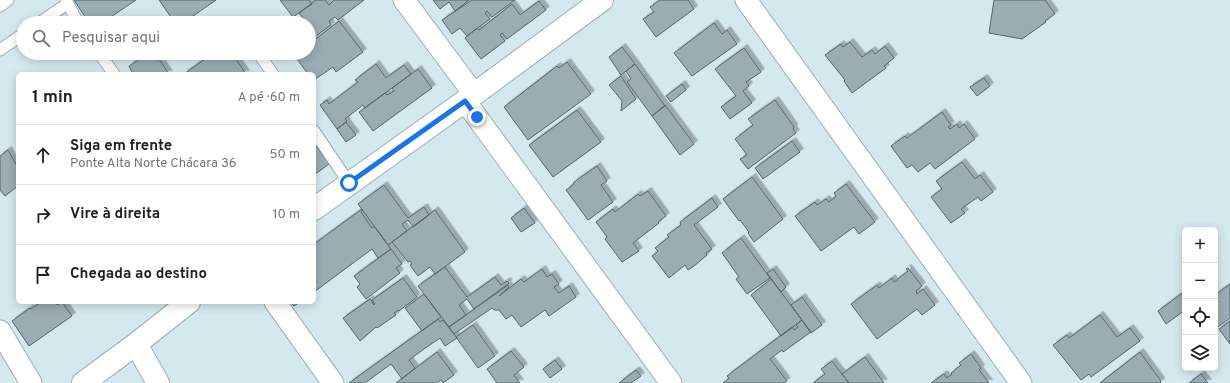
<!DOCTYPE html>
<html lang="pt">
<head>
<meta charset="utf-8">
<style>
  :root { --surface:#fff; --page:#f2f2f2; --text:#202124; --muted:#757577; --line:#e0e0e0 }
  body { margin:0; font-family:Overpass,sans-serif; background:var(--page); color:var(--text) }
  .controls { position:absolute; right:12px; bottom:12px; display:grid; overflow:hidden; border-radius:6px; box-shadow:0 2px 10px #0003 }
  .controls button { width:36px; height:36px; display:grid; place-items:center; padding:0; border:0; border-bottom:1px solid var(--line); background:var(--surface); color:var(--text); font:20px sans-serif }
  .stop { position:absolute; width:12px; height:12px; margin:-9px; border:3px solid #1a73e8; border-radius:50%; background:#fff }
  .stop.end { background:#1a73e8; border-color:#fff; box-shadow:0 1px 4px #0008 }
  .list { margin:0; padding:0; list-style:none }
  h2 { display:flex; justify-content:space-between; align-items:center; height:52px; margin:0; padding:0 16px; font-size:17px }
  h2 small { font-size:13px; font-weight:400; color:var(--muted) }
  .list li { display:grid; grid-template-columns:26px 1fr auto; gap:12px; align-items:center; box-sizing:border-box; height:60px; padding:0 16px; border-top:1px solid var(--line) }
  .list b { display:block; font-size:15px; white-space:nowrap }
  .list p { margin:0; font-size:13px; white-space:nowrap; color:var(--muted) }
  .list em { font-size:13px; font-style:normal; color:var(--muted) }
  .icon { flex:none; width:22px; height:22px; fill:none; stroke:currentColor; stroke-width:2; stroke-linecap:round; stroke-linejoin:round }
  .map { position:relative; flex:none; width:1230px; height:383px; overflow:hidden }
  .search { position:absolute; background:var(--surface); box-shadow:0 2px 10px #0003; left:16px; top:16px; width:300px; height:44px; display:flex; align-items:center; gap:10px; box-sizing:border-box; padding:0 14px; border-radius:22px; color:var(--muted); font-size:15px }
  .panel { position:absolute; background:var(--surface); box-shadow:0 2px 10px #0003; left:16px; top:72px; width:300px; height:232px; border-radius:6px }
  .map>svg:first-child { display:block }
  .building { fill:#9aadb2; stroke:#55676b; filter:url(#shadow) }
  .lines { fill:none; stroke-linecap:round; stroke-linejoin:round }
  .service-casing { stroke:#9cafb4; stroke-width:13 }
  .minor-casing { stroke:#9cafb4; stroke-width:23 }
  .tertiary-casing { stroke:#9cafb4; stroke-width:24 }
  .service { stroke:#fff; stroke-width:11 }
  .minor { stroke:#fff; stroke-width:21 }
  .tertiary { stroke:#fff; stroke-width:22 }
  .route { stroke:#1a73e8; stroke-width:5 }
</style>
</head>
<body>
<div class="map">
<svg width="1230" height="383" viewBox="0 0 1230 383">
  <defs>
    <filter id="shadow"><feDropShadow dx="3.5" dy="-3.5" stdDeviation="0" flood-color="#0004"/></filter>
  </defs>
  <rect width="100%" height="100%" fill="#d4e9ee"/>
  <!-- building -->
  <path class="building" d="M74 0H136L102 23H89Z
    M159 0H216L183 23H175Z
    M280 0H309L312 4 293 17Z
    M316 0H325L329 5 334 0H364L338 20 335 17 329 21 331 25 316 36 309 26V23H307L299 13Z
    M433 0H469L455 11 449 2 440 9Z
    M472 0H515L492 17 487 11 485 13 490 19 467 36 460 28 452 34 442 20Z
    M660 0H688L694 9 656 37 643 19 654 12 650 7Z
    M994 0H1045L1055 14 1045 21 1046 22 1022 39 989 33Z
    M539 1 546 10 507 39 502 33 500 35 505 41 481 59 465 38 477 28 479 30 512 4 520 15Z
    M339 21 363 52 336 72 333 67 314 80V74H308L294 55 296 53H309V44Z
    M714 23 722 34 727 30 737 44 692 76 674 53Z
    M850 42 862 57 872 50 875 54 885 46 894 58 884 66 886 68 852 93 844 81 845 80 825 55 841 44 843 47Z
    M622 47 635 64 621 75 609 57Z
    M744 48 761 72 746 82 749 86 743 91 752 103 730 119 721 107 736 96 715 69Z
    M149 53H152L154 56 156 55 169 74H133L129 66Z
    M213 53H232L246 74H184Z
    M567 62 591 94 528 140 504 107 557 66 559 68Z
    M376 64 386 78 404 65 411 74 365 108 363 105 345 119 347 121 346 122 337 129 320 105 327 100 329 104 358 82 355 80Z
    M635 64 665 106 652 116 627 82 631 79 626 71Z
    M418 69 432 88 373 131 359 112 385 93 387 95 394 91 392 88Z
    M621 76 636 99 621 111 622 101 609 85Z
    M984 78 990 86 977 96 970 87Z
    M682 84 686 90 671 102 666 96Z
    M775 100 794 127 793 129 796 133 748 169 740 159 747 155 735 139 753 125 748 119Z
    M665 105 694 144 680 155 652 116Z
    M577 110 601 142 553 177 529 145Z
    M942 112 951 125 948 127 950 129 957 124 959 128 964 124 975 139 935 169 930 163 918 172 912 165 907 168 891 146 905 136 907 138Z
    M346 122 356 135 346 142 337 129Z
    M792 141 800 152 763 179 755 168Z
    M314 143 329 164 314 175Z
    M8 150 18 168V186L5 196 0 190V156Z
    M962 162 975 179 980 175 993 192 981 201 978 197 961 209 965 213 951 223 931 197 942 189 936 181Z
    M597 166 607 181 601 185 613 202 588 220 566 190 573 185 574 182Z
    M752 177 783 219 754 242 748 233 749 232 740 220 739 221 723 199Z
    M846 184 875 222 859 234 854 227 821 251 795 216 815 202 817 205 826 199 829 202 836 196 834 193Z
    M384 185 408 218 424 207 429 215 413 227 408 220 402 224 407 231 388 245 358 204Z
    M648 191 666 216 658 222 659 223 633 243 639 251 622 262 605 239 607 237 596 222 613 209 615 212 638 194 640 196Z
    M712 198 718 207 694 225 712 249 706 253 707 255 694 266 688 270 685 265 669 278 652 256 658 251 655 248 669 237 667 235 681 225 680 222Z
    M524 208 535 223 521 232 511 218Z
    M362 209 363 210 361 212 372 228 374 226 391 249 378 258 372 249 314 292V244Z
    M435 210 465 252 435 274 430 267 418 276 410 265 412 264 410 261 408 262 392 242Z
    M741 238 770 278 747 294 736 279 739 277 722 253Z
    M391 249 402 264 396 268 400 273 366 299 357 287 360 284 354 276Z
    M445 267 467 297 495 277 501 285 507 281 509 283 474 309 467 299 459 305 466 315 449 327 418 286Z
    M908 268 922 286 916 291 917 294 923 289 935 305 922 315 917 309 877 339 851 304 877 285 879 288 892 278 894 282 908 271 906 269Z
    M542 269 547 277 552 274 559 284 554 287 559 293 569 286 576 297 549 316 545 310 521 327 512 315 506 319 499 310H494L492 308 454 334 449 327 508 285 509 287 499 296 521 279 524 282Z
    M773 269 786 287 781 292 767 273Z
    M403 278 417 297 399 311 398 310 394 313 396 315 377 328 376 327 360 341 343 318 370 299 374 305 375 304 372 300Z
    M771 279 802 320 781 336 751 295Z
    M1230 284V318L1215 329V295Z
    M1185 291V310L1166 324 1158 311Z
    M424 294 441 317 422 331 405 308Z
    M802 297 822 325 811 333 791 305Z
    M41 302H55L57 305 62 302 72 316 29 346 12 321 30 308 31 309Z
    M290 302H300L294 306Z
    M1100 315 1117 337 1130 328 1140 341 1091 377 1089 374 1081 380 1053 345 1067 335 1069 338Z
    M438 319 440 322 443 320 457 338 445 346 440 338 424 349 409 360 415 368 402 379 391 364 365 383H349Z
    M802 320 811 332 783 352 782 350 770 359 787 381 784 383H723L729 378 727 376 792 327 794 330 798 327 796 325Z
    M1230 321V344L1219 329Z
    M473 325 495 356 478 368 456 337Z
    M511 351 524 367 514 375 520 383H497L487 369Z
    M437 352 454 375 443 383 441 380 437 383H396Z
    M1140 352 1161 381 1160 382 1161 383H1100Z
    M971 354 981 368 979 370 989 383H931L944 374 947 378 952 374 951 373 961 365 959 363Z
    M865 357 884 383H849L842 374Z
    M555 360 562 369 550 378 543 369Z
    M832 361 849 383H813L825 374 821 369Z
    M636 370 641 376 631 383H619Z
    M1201 374 1208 383H1189Z"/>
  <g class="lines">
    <!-- service casing -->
    <g class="service-casing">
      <path id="service" d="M66 0 78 23
        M0 6 8 0
        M39 23 67 4
        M0 50 23 34
        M99 53 114 74
        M258 53 273 74
        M314 131 349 183"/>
    </g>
    <!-- minor casing -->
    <g class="minor-casing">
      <path id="minor" d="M404 0 474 94
        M746 0 1021 383
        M465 101 671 383
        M275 302 333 383
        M0 331 31 383"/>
    </g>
    <!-- tertiary casing -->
    <g class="tertiary-casing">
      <path id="tertiary" d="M314 209 465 101 602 0
        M136 344 158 383
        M83 383 136 344 189 302"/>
    </g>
    <!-- service -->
    <use href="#service" class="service"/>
    <!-- minor -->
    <use href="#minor" class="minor"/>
    <!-- tertiary -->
    <use href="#tertiary" class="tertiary"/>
  </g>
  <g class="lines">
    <!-- route -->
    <path class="route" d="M349 183 465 101 477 117"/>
  </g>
</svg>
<div class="controls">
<button>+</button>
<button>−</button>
<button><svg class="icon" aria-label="locate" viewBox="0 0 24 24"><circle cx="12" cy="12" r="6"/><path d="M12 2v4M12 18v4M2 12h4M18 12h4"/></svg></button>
<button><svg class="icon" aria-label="layers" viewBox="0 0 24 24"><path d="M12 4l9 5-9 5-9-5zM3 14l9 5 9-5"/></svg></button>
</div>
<div class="stop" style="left:349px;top:183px"></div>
<div class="stop end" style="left:477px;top:117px"></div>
<div class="search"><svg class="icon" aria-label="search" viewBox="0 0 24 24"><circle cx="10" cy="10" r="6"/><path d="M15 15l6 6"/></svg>Pesquisar aqui</div>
<section class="panel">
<h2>1 min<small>A pé · 60 m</small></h2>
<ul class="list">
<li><svg class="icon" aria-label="ahead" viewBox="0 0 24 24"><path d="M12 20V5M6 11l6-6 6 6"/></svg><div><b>Siga em frente</b><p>Ponte Alta Norte Chácara 36</p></div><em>50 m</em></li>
<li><svg class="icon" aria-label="right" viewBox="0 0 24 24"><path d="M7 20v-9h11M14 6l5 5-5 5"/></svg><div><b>Vire à direita</b></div><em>10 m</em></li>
<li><svg class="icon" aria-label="arrive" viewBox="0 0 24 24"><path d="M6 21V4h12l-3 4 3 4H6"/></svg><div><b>Chegada ao destino</b></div></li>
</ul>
</section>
</div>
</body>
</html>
